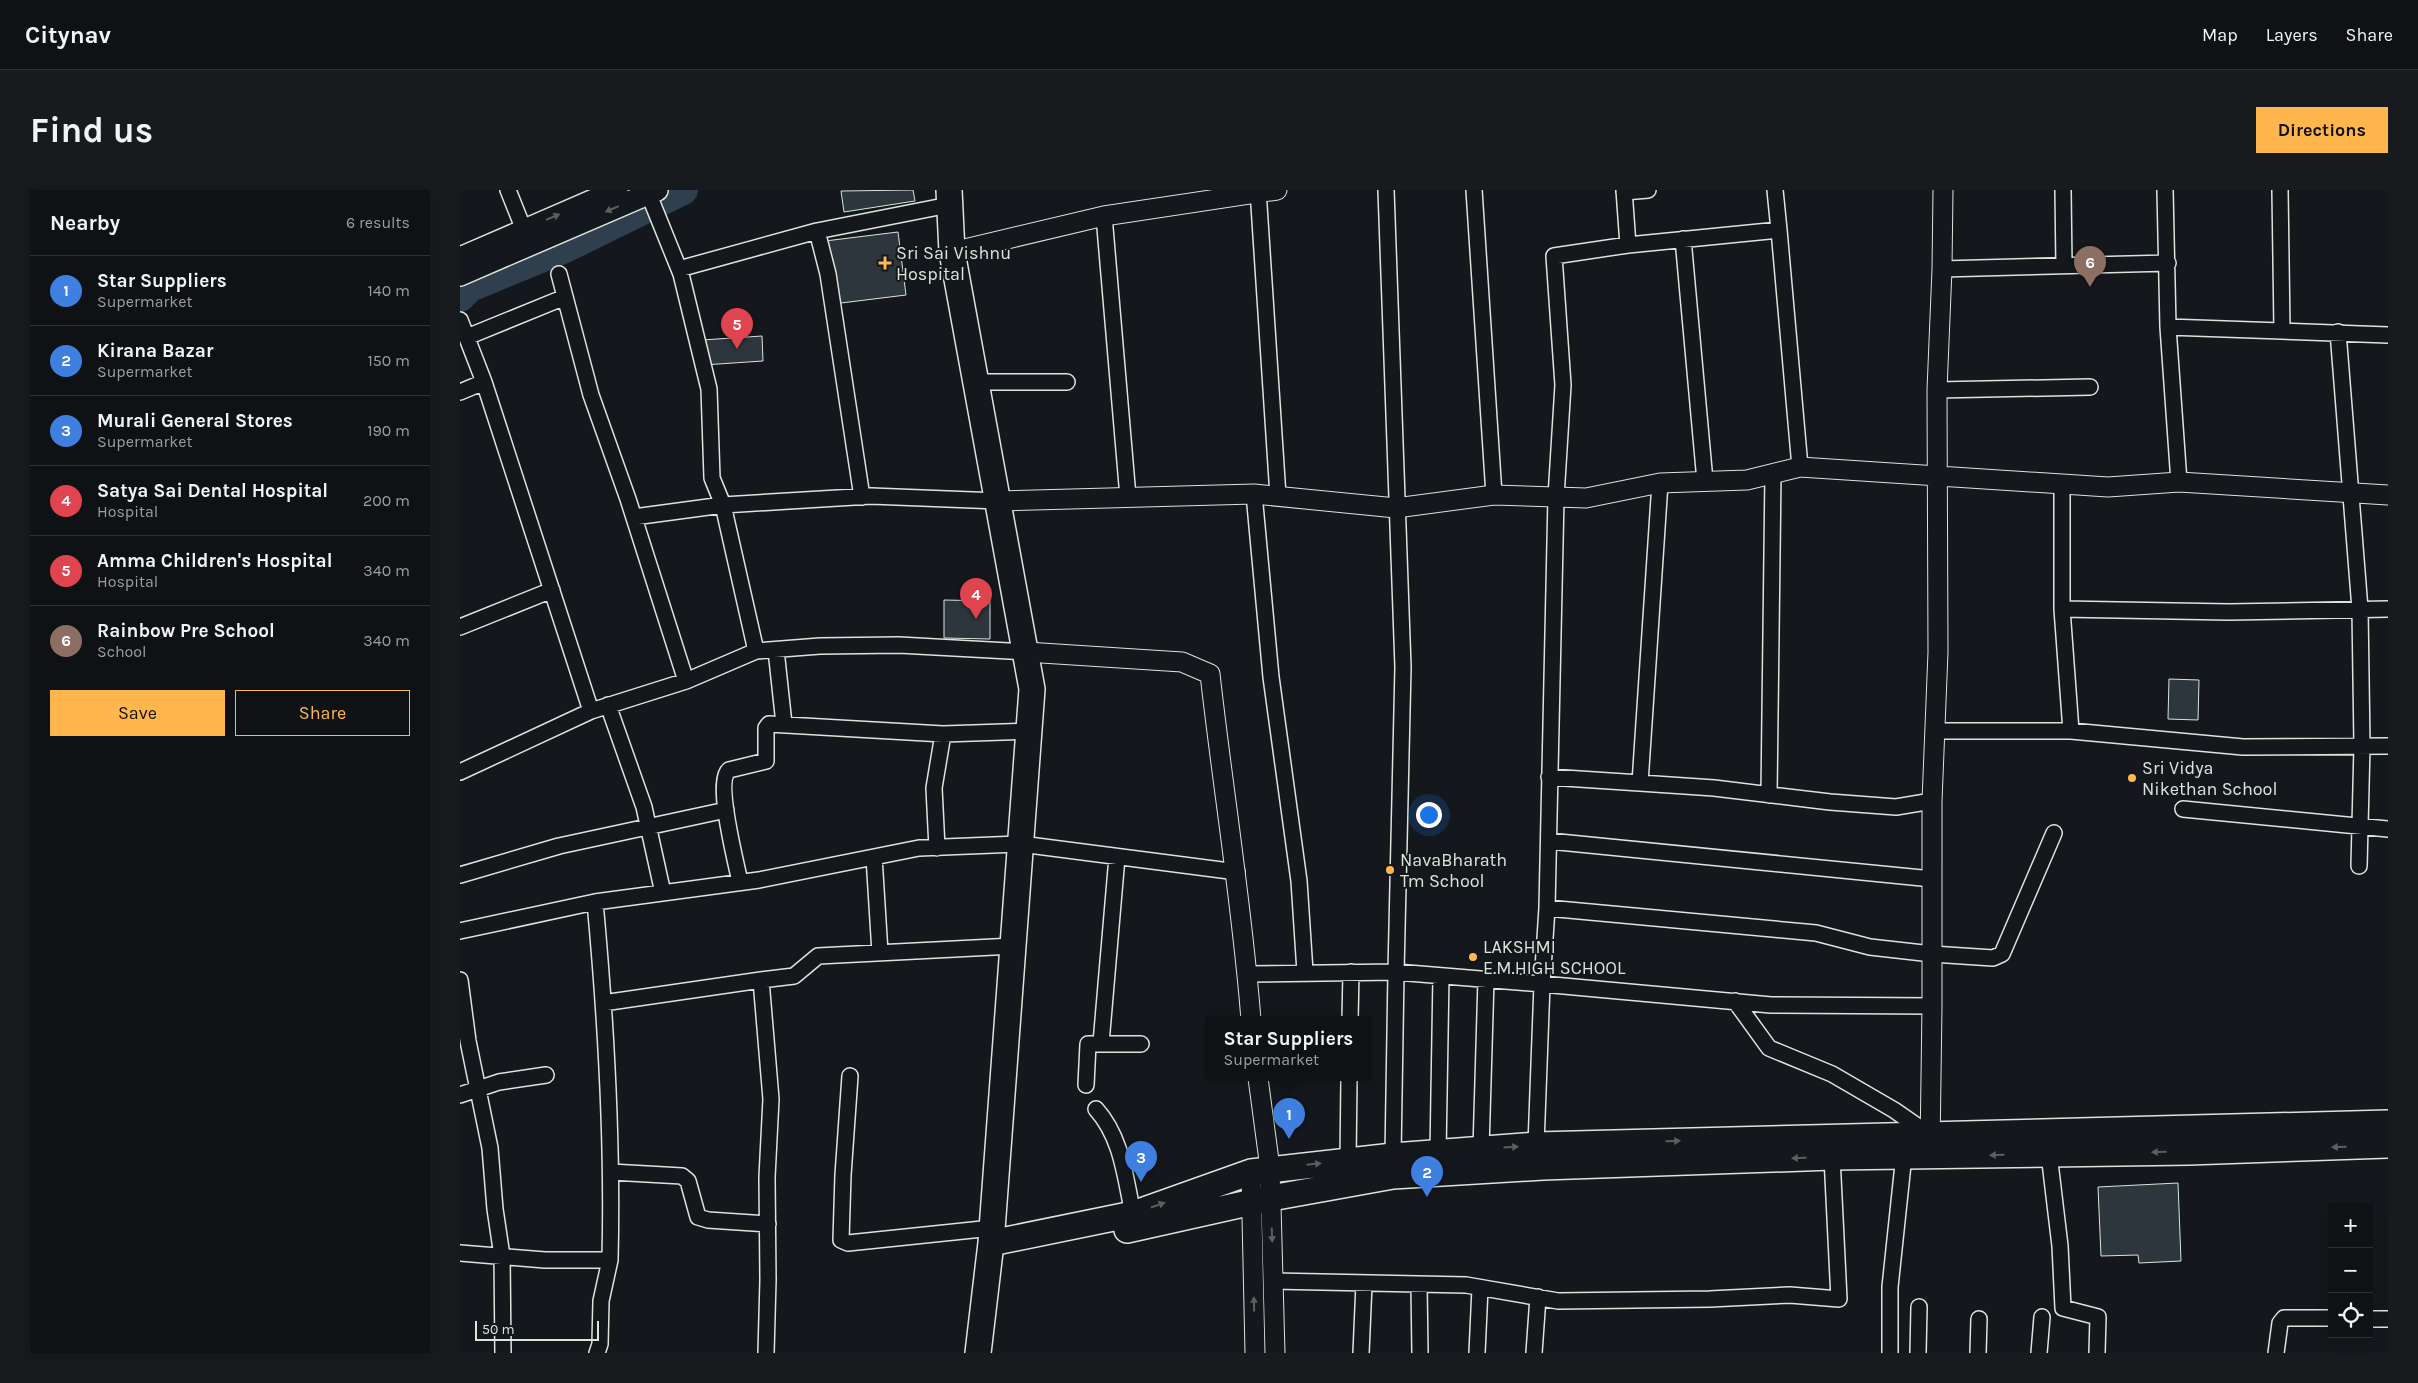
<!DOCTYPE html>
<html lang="en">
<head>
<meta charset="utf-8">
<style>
  :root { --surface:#0f1215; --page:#181b1e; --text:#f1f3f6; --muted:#9b9ea0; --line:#2f3234; --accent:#ffb74d }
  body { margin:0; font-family:Karla,sans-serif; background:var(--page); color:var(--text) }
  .controls { position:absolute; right:15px; bottom:15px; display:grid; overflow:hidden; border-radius:0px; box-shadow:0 2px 12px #0003 }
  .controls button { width:45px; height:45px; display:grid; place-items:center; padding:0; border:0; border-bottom:1px solid var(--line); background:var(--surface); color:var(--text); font:25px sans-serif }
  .scale { position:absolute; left:15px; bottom:12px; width:124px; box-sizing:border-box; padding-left:5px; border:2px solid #d8e6dc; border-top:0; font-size:14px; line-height:18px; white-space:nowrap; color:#d8e6dc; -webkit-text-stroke:4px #14181c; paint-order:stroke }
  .you { position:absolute; left:968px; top:624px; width:18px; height:18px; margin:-12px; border:4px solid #fff; border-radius:50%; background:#1a73e8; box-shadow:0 0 0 8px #1a73e833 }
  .badge { display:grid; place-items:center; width:32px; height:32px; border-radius:50%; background:var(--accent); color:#fff; font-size:16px; font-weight:700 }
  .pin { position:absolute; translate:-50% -41px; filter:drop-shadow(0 1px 2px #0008) }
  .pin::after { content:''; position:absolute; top:26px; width:18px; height:15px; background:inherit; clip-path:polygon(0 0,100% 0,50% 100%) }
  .popup { position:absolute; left:746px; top:826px; width:165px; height:65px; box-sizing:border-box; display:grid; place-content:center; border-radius:0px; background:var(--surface); filter:drop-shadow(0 1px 4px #0005); font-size:16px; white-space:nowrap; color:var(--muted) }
  .popup b { font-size:19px; color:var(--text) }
  .popup::after { content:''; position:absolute; left:50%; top:100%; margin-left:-10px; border:10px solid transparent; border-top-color:var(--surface) }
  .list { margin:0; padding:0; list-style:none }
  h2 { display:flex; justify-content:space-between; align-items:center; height:65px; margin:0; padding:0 20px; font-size:21px }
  h2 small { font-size:16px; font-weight:400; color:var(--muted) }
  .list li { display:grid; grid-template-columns:32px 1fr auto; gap:15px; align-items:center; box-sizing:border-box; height:70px; padding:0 20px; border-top:1px solid var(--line) }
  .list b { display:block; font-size:19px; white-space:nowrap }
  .list p { margin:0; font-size:16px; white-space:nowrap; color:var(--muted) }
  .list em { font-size:16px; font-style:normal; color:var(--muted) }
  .actions { display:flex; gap:10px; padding:15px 20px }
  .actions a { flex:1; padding:11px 0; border:1px solid var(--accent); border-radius:0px; text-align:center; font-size:18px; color:var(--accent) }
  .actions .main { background:var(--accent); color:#111 }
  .icon { flex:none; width:28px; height:28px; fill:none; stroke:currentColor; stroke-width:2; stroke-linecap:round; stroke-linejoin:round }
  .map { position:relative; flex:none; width:1928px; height:1163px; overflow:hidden; border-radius:0px }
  header { display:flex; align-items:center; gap:30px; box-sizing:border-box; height:70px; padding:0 25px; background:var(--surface); border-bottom:1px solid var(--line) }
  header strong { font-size:24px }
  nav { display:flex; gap:28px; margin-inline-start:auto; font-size:18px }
  .intro { display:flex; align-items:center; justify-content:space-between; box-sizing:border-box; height:120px; padding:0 30px }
  h1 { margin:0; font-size:35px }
  .button { padding:12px 22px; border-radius:0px; background:var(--accent); color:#111; font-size:18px; font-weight:700 }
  main { display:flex; gap:30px; padding:0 30px }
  aside { flex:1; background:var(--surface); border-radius:0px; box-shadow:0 2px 12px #0003 }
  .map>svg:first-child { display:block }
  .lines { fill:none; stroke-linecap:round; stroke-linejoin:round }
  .river { stroke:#2f3f4d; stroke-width:30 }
  .building { fill:#2c363c; stroke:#d8e6dc }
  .minor-casing { stroke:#d8e6dc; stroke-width:18 }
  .tertiary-casing { stroke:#d8e6dc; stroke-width:21 }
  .secondary-casing { stroke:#d8e6dc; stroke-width:24 }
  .trunk-casing { stroke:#d8e6dc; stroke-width:28 }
  .minor { stroke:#14181c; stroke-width:15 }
  .tertiary { stroke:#14181c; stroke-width:19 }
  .secondary { stroke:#14181c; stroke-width:21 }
  .trunk { stroke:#14181c; stroke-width:25 }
  .oneway { fill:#59605f }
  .poi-dot { fill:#ffb74d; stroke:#14181c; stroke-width:2 }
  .labels { text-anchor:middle; stroke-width:4; stroke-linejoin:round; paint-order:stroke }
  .poi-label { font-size:18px; fill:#d8e6dc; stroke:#14181c; text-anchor:start }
</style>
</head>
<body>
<header>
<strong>Citynav</strong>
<nav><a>Map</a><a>Layers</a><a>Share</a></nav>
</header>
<div class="intro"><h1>Find us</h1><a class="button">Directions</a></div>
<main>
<aside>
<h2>Nearby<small>6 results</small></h2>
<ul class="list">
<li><span class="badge" style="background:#3f7fe0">1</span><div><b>Star Suppliers</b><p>Supermarket</p></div><em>140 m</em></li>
<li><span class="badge" style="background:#3f7fe0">2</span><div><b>Kirana Bazar</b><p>Supermarket</p></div><em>150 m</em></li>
<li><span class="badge" style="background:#3f7fe0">3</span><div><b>Murali General Stores</b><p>Supermarket</p></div><em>190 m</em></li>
<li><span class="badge" style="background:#e0444e">4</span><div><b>Satya Sai Dental Hospital</b><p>Hospital</p></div><em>200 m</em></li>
<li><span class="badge" style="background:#e0444e">5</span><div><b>Amma Children's Hospital</b><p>Hospital</p></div><em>340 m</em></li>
<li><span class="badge" style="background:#8d6e63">6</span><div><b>Rainbow Pre School</b><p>School</p></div><em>340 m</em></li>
</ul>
<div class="actions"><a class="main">Save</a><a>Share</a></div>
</aside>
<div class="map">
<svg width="1928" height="1163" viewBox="0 0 1928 1163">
  <rect width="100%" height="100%" fill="#14181c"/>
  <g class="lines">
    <!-- river -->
    <path class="river" d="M0 107 10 97 105 58 223 0"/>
  </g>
  <!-- building -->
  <path class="building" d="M453 0 455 11 384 22 381 1Z
    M438 42 446 105 373 114 365 51Z
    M302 146 303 171 243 175 242 150Z
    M484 410 530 411V449L484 448Z
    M1709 489 1739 490 1738 530 1708 529Z
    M1718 993 1721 1071 1679 1073 1678 1065 1641 1066 1638 997Z"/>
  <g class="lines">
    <!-- minor casing -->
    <g class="minor-casing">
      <path id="minor" d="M48 0 64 40
        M187 0 221 84 249 199 252 288 263 315 411 306 538 311
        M798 0 818 306
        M1014 0 1034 305
        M1164 0 1168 55
        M1315 0 1319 40
        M1603 0 1604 76
        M1705 0 1708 137 1719 292
        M1820 0 1822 140
        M1164 2 1188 0
        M644 26 668 307
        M357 41 489 15
        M1223 49 1245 291
        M219 79 357 41 368 84 402 307
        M1482 79 1708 73
        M99 84 131 205 168 309 226 491 131 521
        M0 130 24 192 131 521 0 582
        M1708 137 1928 145
        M1878 142 1900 419 1902 556 1899 676
        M7 147 105 107
        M516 192H607
        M1477 200 1630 197
        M0 202 24 192
        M1200 293 1180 593 1254 598 1370 612 1436 617 1472 611
        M1602 293V419L1769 422 1928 419
        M794 304 811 487 839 691 845 782
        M174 327 263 315 296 461 226 491
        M1602 419 1611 541
        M0 437 92 400
        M316 460 324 534
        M296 461 360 456 439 455 566 462
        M148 515 184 617 203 703
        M1475 541H1611L1783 557 1928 556
        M1089 587 1180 593
        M1309 605 1313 283
        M1723 619 1928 639
        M1089 651 1472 689
        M477 658 474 598 483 544 569 541
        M414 667 420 763
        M0 685 99 656 266 620
        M280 692C276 672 255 592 269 580L306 571V538L309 534 483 544
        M135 712 299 690 459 658 561 654 777 682
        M1087 718 1356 743 1410 757 1472 764 1533 768 1542 764 1594 643
        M0 741 135 712C146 831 153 951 150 1070H85L0 1063
        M788 784 936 782 943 477 926 0
        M0 790 8 851 30 958 35 1019 42 1066 43 1163
        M1275 811 1309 858 1372 884 1434 920 1470 945
        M143 813 301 790
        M890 830 891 782
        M641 853 657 667
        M390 886 383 985 381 1050 388 1053 532 1038
        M626 895 628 854H681
        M0 905 39 892 86 885
        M636 919C662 948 665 987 673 1024
        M1076 955 1082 794 1311 815 1472 816
        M1021 959 1026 789
        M978 963 981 786
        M1589 964 1600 1056 1603 1118 1638 1127 1637 1163
        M933 966 936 782 1082 794 1087 718 1096 307 1103 195 1094 66 1168 55 1319 40 1340 277
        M888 971 889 888
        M151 982 222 986 228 991 238 1027 248 1030 308 1034
        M813 1091 1006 1095 1098 1111 1250 1109 1330 1105 1379 1109 1372 967
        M959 1095 960 1163
        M1909 1129H1928
        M137 1163 140 1154 141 1111 150 1070
        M306 1163 308 1090 307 987 311 909 301 790 334 786 358 766 553 756
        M901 1163 904 1094
        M1017 1163 1020 1098
        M1074 1163 1078 1107
        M1430 1163V1097L1444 965
        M1458 1163 1459 1117
        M1518 1163 1519 1129
        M1579 1163 1582 1127
        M1816 1163 1820 1133 1824 1128H1872"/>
    </g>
    <!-- tertiary casing -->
    <g class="tertiary-casing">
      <path id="tertiary" d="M492 62 644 26 817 0
        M538 311 794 304 936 318 1034 305 1126 308 1200 293 1287 290 1340 277 1648 297 1719 292 1928 305
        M566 462 722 472 750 484C763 600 782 714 791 830
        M798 888 810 978 815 1163
        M1470 958 1472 816V611L1478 462 1477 200 1482 79 1483 0
        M791 982 795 1163"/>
    </g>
    <!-- secondary casing -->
    <g class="secondary-casing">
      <path id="secondary" d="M0 68 157 0
        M0 85 197 0"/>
    </g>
    <!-- trunk casing -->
    <g class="trunk-casing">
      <path id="trunk" d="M489 0 492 62 572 499 531 1053 518 1163
        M667 1040 811 1008 933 986 1083 977 1372 967 1729 962 1928 955
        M531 1053 673 1024 791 982 933 966 1076 955 1928 933"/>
    </g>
    <!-- minor -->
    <use href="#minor" class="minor"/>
    <!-- tertiary -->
    <use href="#tertiary" class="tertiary"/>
    <!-- secondary -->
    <use href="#secondary" class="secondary"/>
    <!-- trunk -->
    <use href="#trunk" class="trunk"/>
  </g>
  <!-- one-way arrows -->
  <defs><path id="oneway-solid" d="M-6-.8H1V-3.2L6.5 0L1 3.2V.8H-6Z" transform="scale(1.25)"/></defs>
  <g class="oneway">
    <use href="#oneway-solid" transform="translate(152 19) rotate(157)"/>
    <use href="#oneway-solid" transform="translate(93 27) rotate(-23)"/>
    <use href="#oneway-solid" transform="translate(1213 951) rotate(-2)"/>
    <use href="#oneway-solid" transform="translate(1051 957) rotate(-4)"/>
    <use href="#oneway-solid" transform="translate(1879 957) rotate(178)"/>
    <use href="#oneway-solid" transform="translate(1699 962) rotate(179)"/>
    <use href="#oneway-solid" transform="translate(1537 965) rotate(179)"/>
    <use href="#oneway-solid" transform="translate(1339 968) rotate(178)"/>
    <use href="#oneway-solid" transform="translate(854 974) rotate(-6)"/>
    <use href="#oneway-solid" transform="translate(698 1015) rotate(-19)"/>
    <use href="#oneway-solid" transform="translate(812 1045) rotate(88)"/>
    <use href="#oneway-solid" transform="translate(794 1114) rotate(-91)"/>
  </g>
  <!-- markers -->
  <g class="poi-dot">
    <path d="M422.5 65.5h5v5h5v5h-5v5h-5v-5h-5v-5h5z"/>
    <circle cx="1672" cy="588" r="5"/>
    <circle cx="930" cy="680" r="5"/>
    <circle cx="1013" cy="767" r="5"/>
  </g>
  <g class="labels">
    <!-- poi labels -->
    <g class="poi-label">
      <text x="436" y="69">Sri Sai Vishnu<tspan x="436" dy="21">Hospital</tspan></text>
      <text x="1682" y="584">Sri Vidya<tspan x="1682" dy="21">Nikethan School</tspan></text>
      <text x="940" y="676">NavaBharath<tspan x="940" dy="21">Tm School</tspan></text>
      <text x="1023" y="763">LAKSHMI<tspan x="1023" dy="21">E.M.HIGH SCHOOL</tspan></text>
    </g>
  </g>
</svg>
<div class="controls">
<button>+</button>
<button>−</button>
<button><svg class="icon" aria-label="locate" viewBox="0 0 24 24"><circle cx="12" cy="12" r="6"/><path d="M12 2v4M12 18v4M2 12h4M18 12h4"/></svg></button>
</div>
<div class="scale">50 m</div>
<div class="you"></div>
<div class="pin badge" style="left:829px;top:949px;background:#3f7fe0">1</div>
<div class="popup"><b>Star Suppliers</b>Supermarket</div>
<div class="pin badge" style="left:967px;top:1007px;background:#3f7fe0">2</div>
<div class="pin badge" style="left:681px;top:992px;background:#3f7fe0">3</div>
<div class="pin badge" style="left:516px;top:429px;background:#e0444e">4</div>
<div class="pin badge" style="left:277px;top:159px;background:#e0444e">5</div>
<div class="pin badge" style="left:1630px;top:97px;background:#8d6e63">6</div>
</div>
</main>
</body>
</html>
